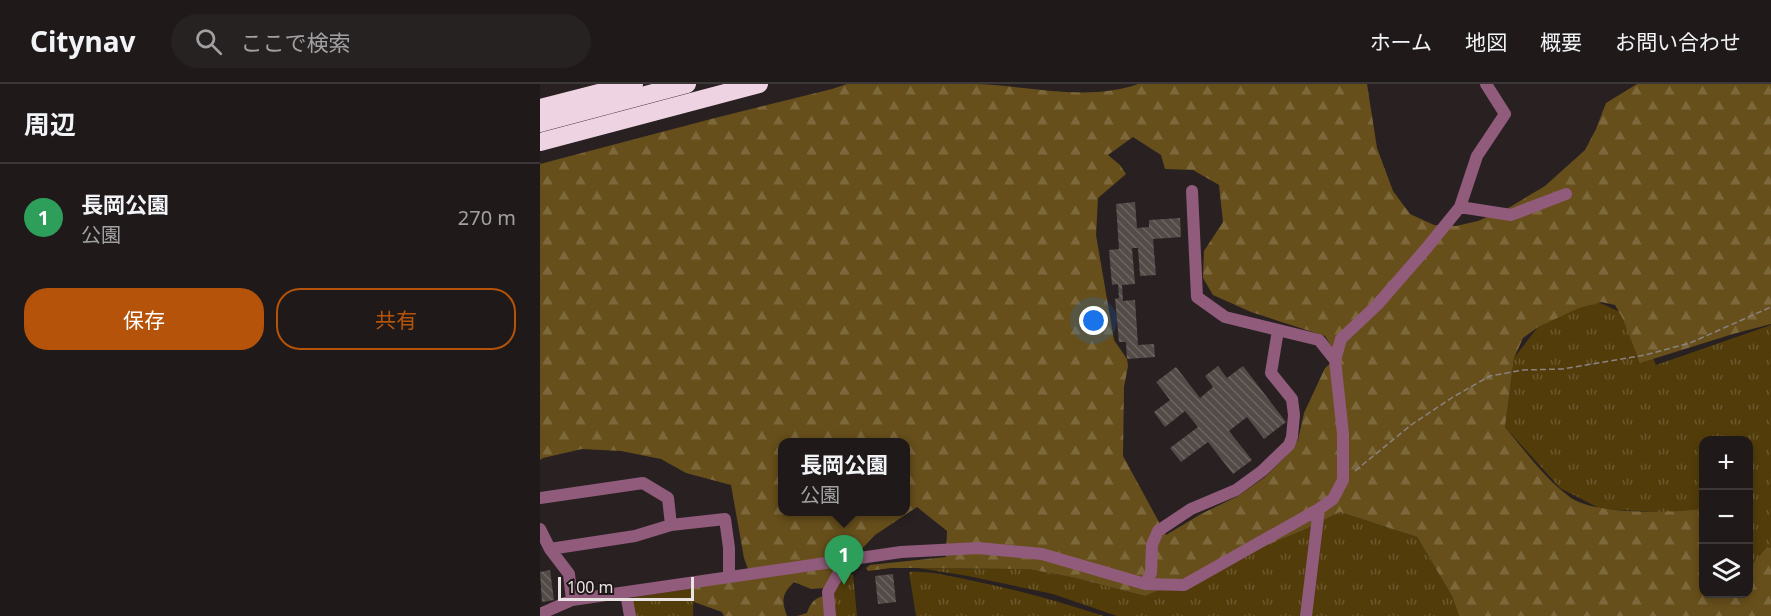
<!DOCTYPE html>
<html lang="ja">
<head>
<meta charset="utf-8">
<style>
  :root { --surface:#1f1919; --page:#272222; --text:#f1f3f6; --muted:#a1a0a2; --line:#3c3838; --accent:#b45309 }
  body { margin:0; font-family:"Noto Sans","Noto Sans JP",sans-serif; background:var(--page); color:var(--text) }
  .controls { position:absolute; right:18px; bottom:18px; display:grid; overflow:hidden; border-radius:12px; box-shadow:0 3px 9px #0003 }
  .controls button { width:54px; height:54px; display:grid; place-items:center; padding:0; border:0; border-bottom:2px solid var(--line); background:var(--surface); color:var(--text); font:30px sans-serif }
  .scale { position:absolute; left:18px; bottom:15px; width:136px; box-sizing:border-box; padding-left:6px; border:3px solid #e9e3e3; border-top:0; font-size:16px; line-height:21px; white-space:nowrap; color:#e9e3e3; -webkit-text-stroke:4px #1f1717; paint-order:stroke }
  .you { position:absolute; left:554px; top:237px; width:21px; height:21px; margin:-15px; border:4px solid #fff; border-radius:50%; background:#1a73e8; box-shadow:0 0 0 9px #1a73e833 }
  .badge { display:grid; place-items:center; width:39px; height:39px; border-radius:50%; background:var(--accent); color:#fff; font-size:20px; font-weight:700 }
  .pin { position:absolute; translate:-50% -50px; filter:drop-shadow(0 2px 3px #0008) }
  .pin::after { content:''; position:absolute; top:32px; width:21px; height:18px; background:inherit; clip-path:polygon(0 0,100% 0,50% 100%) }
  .popup { position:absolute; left:238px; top:354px; width:132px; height:78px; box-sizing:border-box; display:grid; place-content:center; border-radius:12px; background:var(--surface); filter:drop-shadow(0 2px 4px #0005); font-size:20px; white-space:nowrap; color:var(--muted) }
  .popup b { font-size:22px; color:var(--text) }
  .popup::after { content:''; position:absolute; left:50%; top:100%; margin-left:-12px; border:12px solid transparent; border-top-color:var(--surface) }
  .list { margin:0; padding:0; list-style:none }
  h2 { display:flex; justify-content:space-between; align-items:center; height:78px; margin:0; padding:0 24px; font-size:26px }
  h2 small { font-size:20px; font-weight:400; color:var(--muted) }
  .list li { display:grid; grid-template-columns:39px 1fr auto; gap:18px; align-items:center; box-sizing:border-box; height:108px; padding:0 24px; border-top:2px solid var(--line) }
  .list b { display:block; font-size:22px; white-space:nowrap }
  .list p { margin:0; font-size:20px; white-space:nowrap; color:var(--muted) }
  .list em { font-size:20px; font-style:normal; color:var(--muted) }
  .actions { display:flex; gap:12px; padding:18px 24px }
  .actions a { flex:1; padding:14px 0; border:2px solid var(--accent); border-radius:24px; text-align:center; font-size:21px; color:var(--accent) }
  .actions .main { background:var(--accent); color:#fff }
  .icon { flex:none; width:33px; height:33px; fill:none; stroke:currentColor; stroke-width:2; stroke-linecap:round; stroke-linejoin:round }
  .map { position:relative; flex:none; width:1231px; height:532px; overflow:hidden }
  header { display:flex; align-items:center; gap:36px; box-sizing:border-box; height:84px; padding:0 30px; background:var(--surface); border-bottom:2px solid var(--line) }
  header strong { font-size:28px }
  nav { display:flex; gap:33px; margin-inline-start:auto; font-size:21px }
  .search { width:420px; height:54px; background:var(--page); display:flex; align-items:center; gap:15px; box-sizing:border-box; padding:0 21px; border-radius:33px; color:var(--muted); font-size:22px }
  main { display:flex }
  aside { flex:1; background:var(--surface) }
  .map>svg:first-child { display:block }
  .grass { fill:url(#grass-tufts) }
  .forest { fill:url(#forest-firs); fill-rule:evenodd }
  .building { fill:url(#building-back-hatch) }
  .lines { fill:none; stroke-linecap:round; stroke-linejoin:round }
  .path { stroke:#898282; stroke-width:1.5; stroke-dasharray:6 3; stroke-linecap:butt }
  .minor { stroke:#915b7c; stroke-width:12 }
  .highway { stroke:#eed3e2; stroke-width:18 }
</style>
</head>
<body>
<header>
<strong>Citynav</strong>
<div class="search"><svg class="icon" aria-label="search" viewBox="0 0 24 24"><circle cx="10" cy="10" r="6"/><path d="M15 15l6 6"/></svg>ここで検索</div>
<nav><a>ホーム</a><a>地図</a><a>概要</a><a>お問い合わせ</a></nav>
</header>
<main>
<aside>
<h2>周辺<small></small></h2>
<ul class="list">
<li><span class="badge" style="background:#2e9e5b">1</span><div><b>長岡公園</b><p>公園</p></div><em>270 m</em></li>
</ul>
<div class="actions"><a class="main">保存</a><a>共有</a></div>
</aside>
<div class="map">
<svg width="1231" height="532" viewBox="0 0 1231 532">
  <defs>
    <pattern id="grass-tufts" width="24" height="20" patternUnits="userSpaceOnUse" patternTransform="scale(1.5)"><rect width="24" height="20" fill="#523c0a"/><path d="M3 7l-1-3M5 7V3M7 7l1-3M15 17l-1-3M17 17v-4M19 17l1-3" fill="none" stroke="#6b582e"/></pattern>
    <pattern id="forest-firs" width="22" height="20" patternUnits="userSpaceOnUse" patternTransform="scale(1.5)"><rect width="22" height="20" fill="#674f1b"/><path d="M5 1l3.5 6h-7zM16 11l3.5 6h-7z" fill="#7d683c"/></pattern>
    <pattern id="building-back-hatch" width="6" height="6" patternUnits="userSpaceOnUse" patternTransform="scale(1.5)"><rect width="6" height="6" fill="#534b47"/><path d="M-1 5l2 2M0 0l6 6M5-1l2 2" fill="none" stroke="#6c6561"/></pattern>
  </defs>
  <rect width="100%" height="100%" fill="#292121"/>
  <!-- grass -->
  <path class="grass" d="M1049 214 1096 235 1116 281 1231 241V482L1210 483 1209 474 1208 356H1164L1163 427 1138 429 1061 425 1020 404 965 343 974 274 998 243Z
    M800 428 877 453 912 512 919 532H577L513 510 428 492 378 484 488 485 531 493 605 512 766 445Z
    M369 488C390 487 409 492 429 496 475 505 520 518 564 532H376Z
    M313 490 317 532H292L289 512 300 491Z
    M154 504 153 532H94L92 516 94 513Z"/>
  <!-- forest -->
  <path class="forest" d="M307 0C351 0 394 0 437 0 490 2 547 18 598 0H827L837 64 853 107 870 130 894 141 916 142 938 137 970 123 1005 102 1045 66 1056 45 1066 19 1097 0H1231V240L1193 250 1100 279 1083 235 1075 221 1061 218 1039 224 998 243 983 254 974 274 965 343C985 367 1005 395 1031 414 1056 431 1134 429 1163 425L1164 510H1208L1209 474 1211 482 1227 463 1231 464V532H919L912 512 877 453 800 428 766 445 605 512 531 493 488 485 378 484H351L328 487 326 484 330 481 406 473 407 447 377 423 335 451 285 504 271 505 254 498C242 510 241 516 247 532H184L182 528 154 518V504L208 485 204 474 191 401 146 389 121 375 81 367 42 365 3 374 0 376V80L175 34 292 5ZM593 53 621 71 625 85 653 86 679 101 683 138 664 167 663 194 673 211 711 228 785 252 798 273 785 284 764 329 758 356 745 373 725 393 698 412 661 430 626 451 583 372 584 303 588 282 587 275 574 256 556 151 558 114 586 90 580 81 568 71ZM242 358H366V428H242Z
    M288 511 290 532H257L267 529C271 517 276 513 288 511Z"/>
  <!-- building -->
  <path class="building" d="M595 118 597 144 609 143V136L640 134 641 153 613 155 616 191 600 192 598 164H592L595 200 582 201 583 217 595 216 598 261 614 260 615 273 587 275 586 258H579L575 215 579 214 578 200 572 201 569 166 579 165 576 120Z
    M678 282 687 294 703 282 746 338 724 355 707 333 689 347 712 376 693 390 668 358 641 378 630 364 658 343 645 327 625 343 614 328 630 316 616 298 636 283 660 314 673 303 665 292Z
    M10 486 14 516 2 518 0 488Z
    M353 490 356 518 338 520 335 492Z"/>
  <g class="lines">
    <!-- path -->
    <path class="path" d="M815 387 871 341 913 313 950 292 983 286 1022 285 1105 271 1150 259 1231 223"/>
    <!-- minor -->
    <path class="minor" d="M652 107 657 213 685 233 779 256 795 276
      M920 123 971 131 1026 110
      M0 414 103 399 128 414 131 441 185 435 189 464V493
      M0 445 10 465 29 490 32 516
      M10 465 95 452 131 441
      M605 500 611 489 612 461 618 447 651 425 696 406 722 387 749 361 752 353 754 331 752 315 731 289 738 246
      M86 509 90 532
      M0 530 32 516 361 468 438 464 502 470 605 500 644 501 779 425 793 415 803 396V350L795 276 801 255 837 221 885 166 920 123 937 72 965 30 946 0
      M290 532 288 508 306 476
      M766 532 779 425"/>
    <!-- highway -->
    <path class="highway" d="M0 24 94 0
      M0 39 147 0
      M0 58 219 0"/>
  </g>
</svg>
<div class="controls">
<button>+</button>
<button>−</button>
<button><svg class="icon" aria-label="layers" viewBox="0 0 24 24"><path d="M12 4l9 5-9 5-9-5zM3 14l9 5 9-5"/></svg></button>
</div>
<div class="scale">100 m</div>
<div class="you"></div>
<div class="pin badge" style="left:304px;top:501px;background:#2e9e5b">1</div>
<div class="popup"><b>長岡公園</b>公園</div>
</div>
</main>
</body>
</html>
